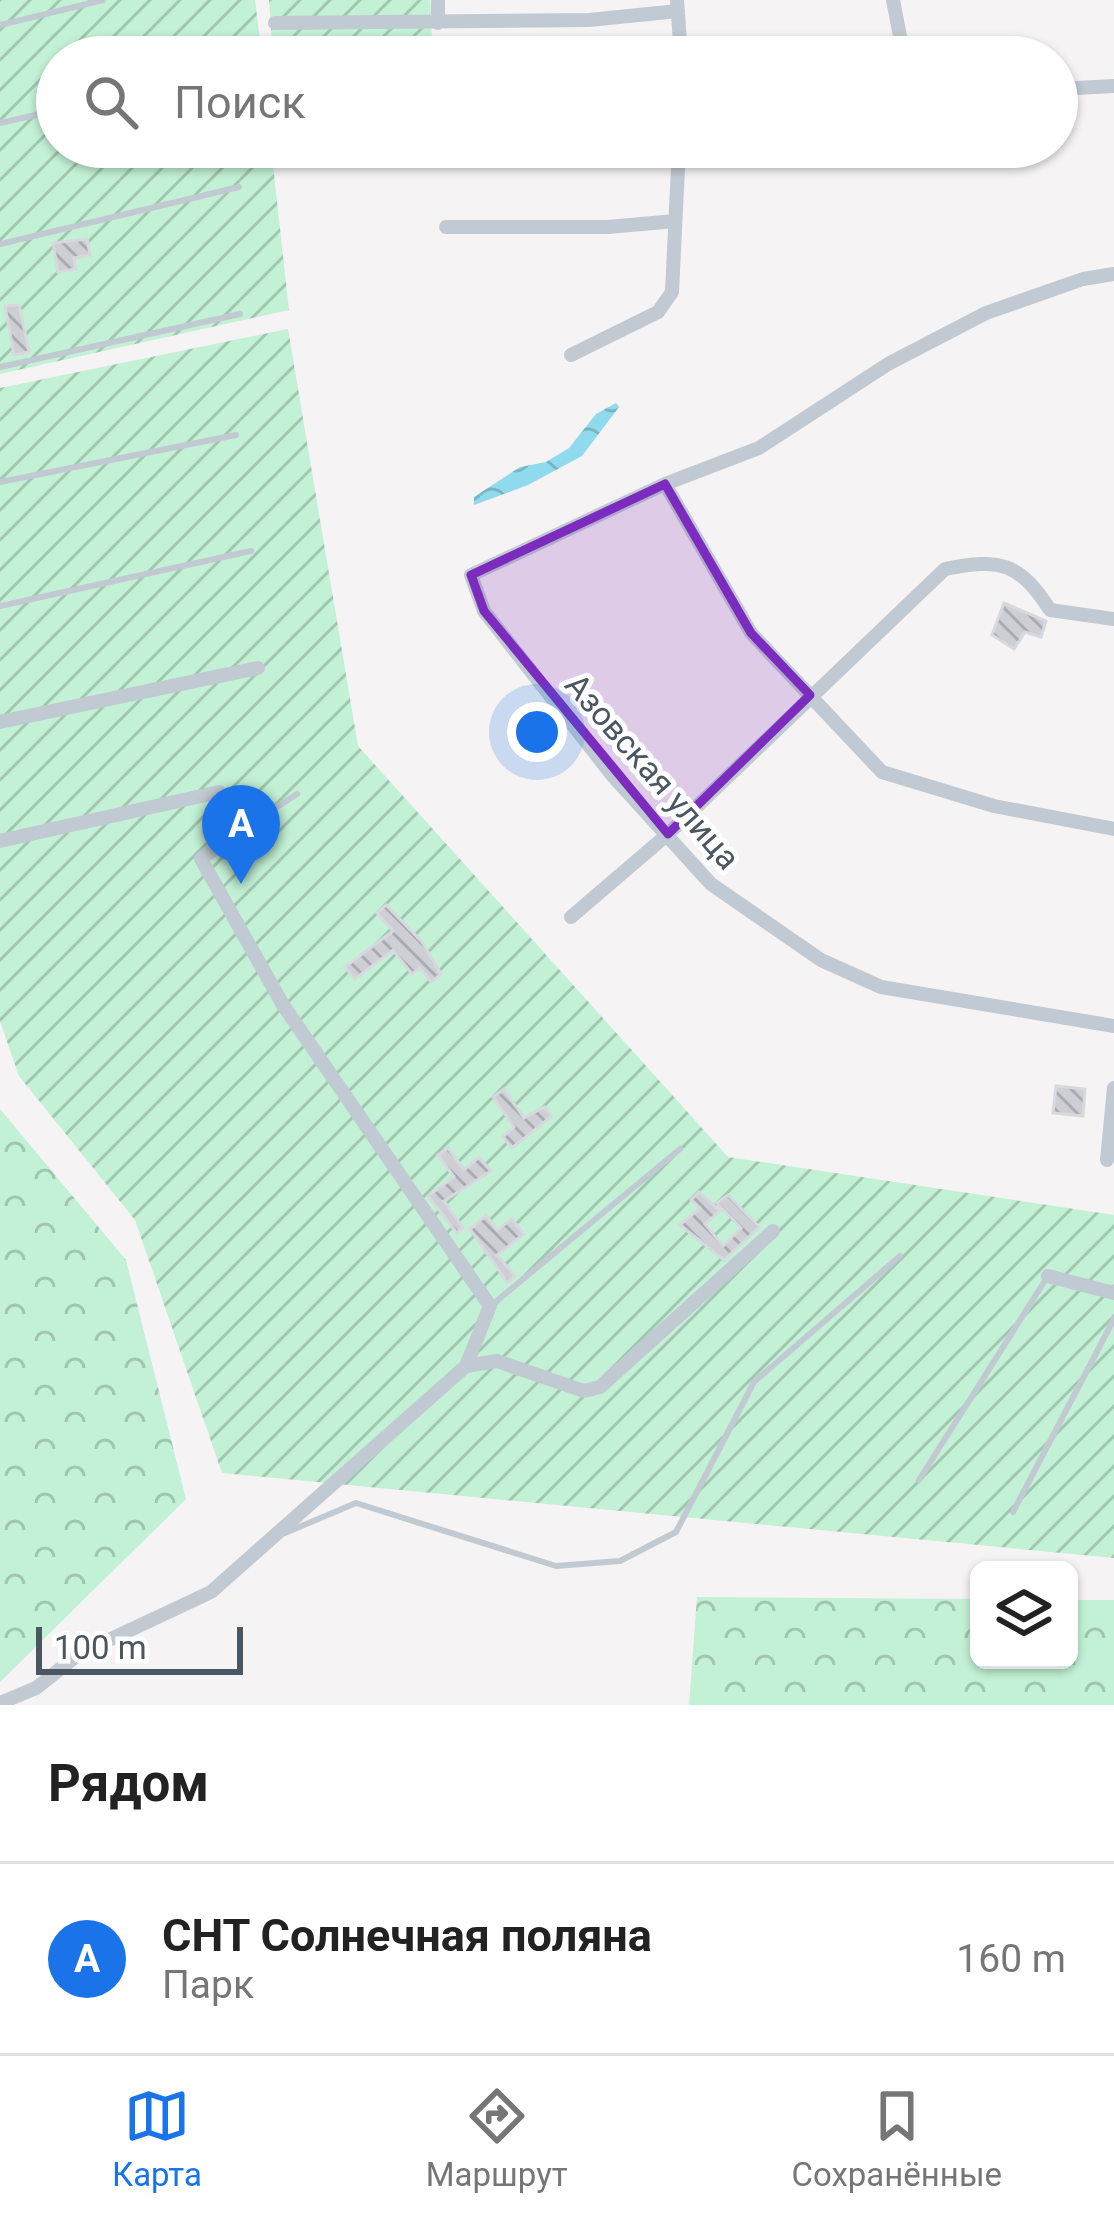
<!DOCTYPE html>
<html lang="ru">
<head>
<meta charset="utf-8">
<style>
  :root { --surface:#fff; --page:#f6f6f6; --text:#222; --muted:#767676; --line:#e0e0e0; --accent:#1a73e8 }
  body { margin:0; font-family:Roboto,sans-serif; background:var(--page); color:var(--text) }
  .controls { position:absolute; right:36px; bottom:36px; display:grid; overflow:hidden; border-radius:18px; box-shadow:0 3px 9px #0004 }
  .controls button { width:108px; height:108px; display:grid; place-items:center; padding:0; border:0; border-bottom:3px solid var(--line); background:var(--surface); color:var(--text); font:60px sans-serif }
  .scale { position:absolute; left:36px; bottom:30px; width:207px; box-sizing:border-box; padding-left:12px; border:6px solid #4a5661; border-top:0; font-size:33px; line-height:42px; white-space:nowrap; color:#4a5661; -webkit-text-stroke:9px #fff; paint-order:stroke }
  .you { position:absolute; left:537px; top:732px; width:42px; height:42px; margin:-30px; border:9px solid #fff; border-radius:50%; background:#1a73e8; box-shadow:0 0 0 18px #1a73e833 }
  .badge { display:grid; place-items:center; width:78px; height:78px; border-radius:50%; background:var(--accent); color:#fff; font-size:39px; font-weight:700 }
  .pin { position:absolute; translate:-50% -99px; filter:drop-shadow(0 3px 6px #0008) }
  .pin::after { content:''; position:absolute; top:63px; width:42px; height:36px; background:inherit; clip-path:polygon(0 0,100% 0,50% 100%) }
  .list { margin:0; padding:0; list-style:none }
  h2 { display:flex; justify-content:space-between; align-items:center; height:156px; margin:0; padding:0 48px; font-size:51px }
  h2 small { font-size:39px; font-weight:400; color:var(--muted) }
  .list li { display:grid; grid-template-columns:78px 1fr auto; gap:36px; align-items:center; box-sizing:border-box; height:192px; padding:0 48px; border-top:3px solid var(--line) }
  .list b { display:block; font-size:45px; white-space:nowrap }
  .list p { margin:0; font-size:39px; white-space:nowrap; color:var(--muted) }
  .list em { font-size:39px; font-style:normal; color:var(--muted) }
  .icon { flex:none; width:66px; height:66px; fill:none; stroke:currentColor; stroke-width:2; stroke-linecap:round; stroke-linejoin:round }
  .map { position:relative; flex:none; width:1114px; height:1705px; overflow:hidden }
  .search { position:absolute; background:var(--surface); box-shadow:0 3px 9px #0004; left:36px; right:36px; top:36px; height:132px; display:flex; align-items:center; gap:30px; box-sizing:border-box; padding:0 42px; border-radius:66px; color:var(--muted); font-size:45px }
  .sheet { height:348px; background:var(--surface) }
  nav { display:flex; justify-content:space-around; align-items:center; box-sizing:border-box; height:168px; border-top:3px solid var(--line); background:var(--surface); font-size:33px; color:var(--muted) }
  nav a { display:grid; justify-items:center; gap:6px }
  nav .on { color:var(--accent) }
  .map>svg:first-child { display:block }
  .forest { fill:url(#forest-crowns) }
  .garden { fill:url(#garden-furrows) }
  .water { fill:url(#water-waves) }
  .building { fill:url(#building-back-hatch); stroke:#d7d9de; stroke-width:3 }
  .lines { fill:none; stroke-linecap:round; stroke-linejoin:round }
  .service { stroke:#c1cad2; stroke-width:6 }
  .minor { stroke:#c1cad2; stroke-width:14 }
  .marked { fill:#7b2cbf; fill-opacity:0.2; stroke:#7b2cbf; stroke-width:9; stroke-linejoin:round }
  .labels { text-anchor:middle; stroke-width:10; stroke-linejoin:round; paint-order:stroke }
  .street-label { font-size:33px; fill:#4a5661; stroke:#fff }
</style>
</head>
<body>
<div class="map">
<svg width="1114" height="1705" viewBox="0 0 1114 1705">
  <defs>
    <pattern id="forest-crowns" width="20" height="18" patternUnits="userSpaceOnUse" patternTransform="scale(3)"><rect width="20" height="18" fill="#c3f1d5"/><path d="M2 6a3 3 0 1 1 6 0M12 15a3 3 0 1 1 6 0" fill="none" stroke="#a0c6b0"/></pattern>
    <pattern id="garden-furrows" width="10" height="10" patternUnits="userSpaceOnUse" patternTransform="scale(3)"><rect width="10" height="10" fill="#c3f1d5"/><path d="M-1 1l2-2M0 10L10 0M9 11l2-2" fill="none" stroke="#a0c6b0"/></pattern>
    <pattern id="water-waves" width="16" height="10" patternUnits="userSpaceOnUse" patternTransform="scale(3)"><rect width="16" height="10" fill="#90daee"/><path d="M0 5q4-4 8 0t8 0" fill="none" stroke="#78b4c4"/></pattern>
    <pattern id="building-back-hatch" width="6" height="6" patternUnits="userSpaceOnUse" patternTransform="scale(3)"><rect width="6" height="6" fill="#cdcfd5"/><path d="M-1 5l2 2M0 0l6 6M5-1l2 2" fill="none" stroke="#a8abb0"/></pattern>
  </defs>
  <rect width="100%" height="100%" fill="#f5f3f3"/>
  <!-- forest -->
  <path class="forest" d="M0 1109 126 1260 186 1499 0 1682Z
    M697 1597 979 1599V1660H1069V1600H1114V1705H689Z"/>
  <!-- garden -->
  <path class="garden" d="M0 0H255L262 57H57V147H271L289 310 0 374Z
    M269 0H430L433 57H273Z
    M288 329 358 746 728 1157 1114 1215V1558L222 1473 135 1220 19 1076 0 1021V388Z"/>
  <!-- water -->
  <path class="water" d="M616 403 619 407 582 456 528 485 474 505V497L520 467 546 462 569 448 596 414Z"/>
  <!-- building -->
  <path class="building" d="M87 239 90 255 74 258 76 269 58 272 53 243Z
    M19 305 29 352 14 355 5 306Z
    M1004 603 1046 621 1041 637 1025 632 1014 649 992 635Z
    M386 905 422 942 441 974 431 982 420 968 412 974 393 950 355 979 345 967 393 931 377 913Z
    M1056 1086 1085 1089 1083 1116 1053 1113Z
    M504 1089 524 1118 544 1107 552 1116 512 1148 503 1137 514 1127 493 1097Z
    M448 1148 464 1170 479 1157 491 1171 444 1201 463 1228 457 1233 428 1196 454 1177 438 1155Z
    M699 1192 720 1211 705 1224 723 1246 741 1228 717 1203 728 1195 759 1227 724 1260 680 1225 700 1208 691 1200Z
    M486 1215 497 1230 512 1219 524 1234 497 1255 515 1276 507 1282 470 1229Z"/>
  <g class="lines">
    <!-- service -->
    <path class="service" d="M0 25 103 0
      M0 123 57 110
      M0 244 239 187
      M0 367 240 314
      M0 482 236 435
      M0 606 251 551
      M232 836 297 794
      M493 1304 680 1149
      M919 1480 1046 1279
      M1013 1512 1114 1319
      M285 1533 356 1503 556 1566 620 1561 676 1532 754 1382 900 1256"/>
    <!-- minor -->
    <path class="minor" d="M438 0V23
      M677 0 681 57
      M893 0 904 57
      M275 23 589 20 678 11
      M1057 89 1114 86
      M446 227H608L675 221
      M1114 274 1083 279 986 313 888 364 759 448 665 484 471 575 484 611 612 775 711 884 821 960 881 987 1114 1026
      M571 355 658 312 672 292 679 147
      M665 484 751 633 882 772 994 806 1114 829
      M0 722 258 668
      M0 841 219 792 229 838 201 859 283 1005 490 1306 466 1366
      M571 917 668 834 945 569C1000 558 1019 562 1050 610L1114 619
      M1107 1160 1114 1088
      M1048 1276 1114 1293
      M0 1703 36 1688 79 1654 211 1592 466 1366 497 1361 584 1391 600 1387 773 1231"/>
  </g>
  <!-- marked area -->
  <path class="marked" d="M665 484 751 633 810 695 668 834 484 611 471 575Z"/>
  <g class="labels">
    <!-- street labels -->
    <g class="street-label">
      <text transform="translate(653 771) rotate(49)" y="12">Азовская улица</text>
    </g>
  </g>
</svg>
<div class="controls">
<button><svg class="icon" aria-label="layers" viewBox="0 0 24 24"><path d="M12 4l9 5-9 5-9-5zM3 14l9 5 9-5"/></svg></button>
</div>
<div class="scale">100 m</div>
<div class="you"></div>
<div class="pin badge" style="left:241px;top:884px">A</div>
<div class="search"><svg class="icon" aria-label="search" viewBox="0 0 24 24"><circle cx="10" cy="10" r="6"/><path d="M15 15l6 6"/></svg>Поиск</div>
</div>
<section class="sheet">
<h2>Рядом<small></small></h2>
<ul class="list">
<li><span class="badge">A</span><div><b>СНТ Солнечная поляна</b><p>Парк</p></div><em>160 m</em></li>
</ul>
</section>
<nav>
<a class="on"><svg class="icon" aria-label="map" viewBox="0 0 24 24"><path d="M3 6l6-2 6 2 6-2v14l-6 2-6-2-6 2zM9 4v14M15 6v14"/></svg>Карта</a>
<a><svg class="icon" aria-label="directions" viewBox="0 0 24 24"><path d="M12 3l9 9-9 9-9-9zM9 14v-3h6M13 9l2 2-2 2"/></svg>Маршрут</a>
<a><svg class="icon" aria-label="saved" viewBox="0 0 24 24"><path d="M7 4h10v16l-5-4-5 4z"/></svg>Сохранённые</a>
</nav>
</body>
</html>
